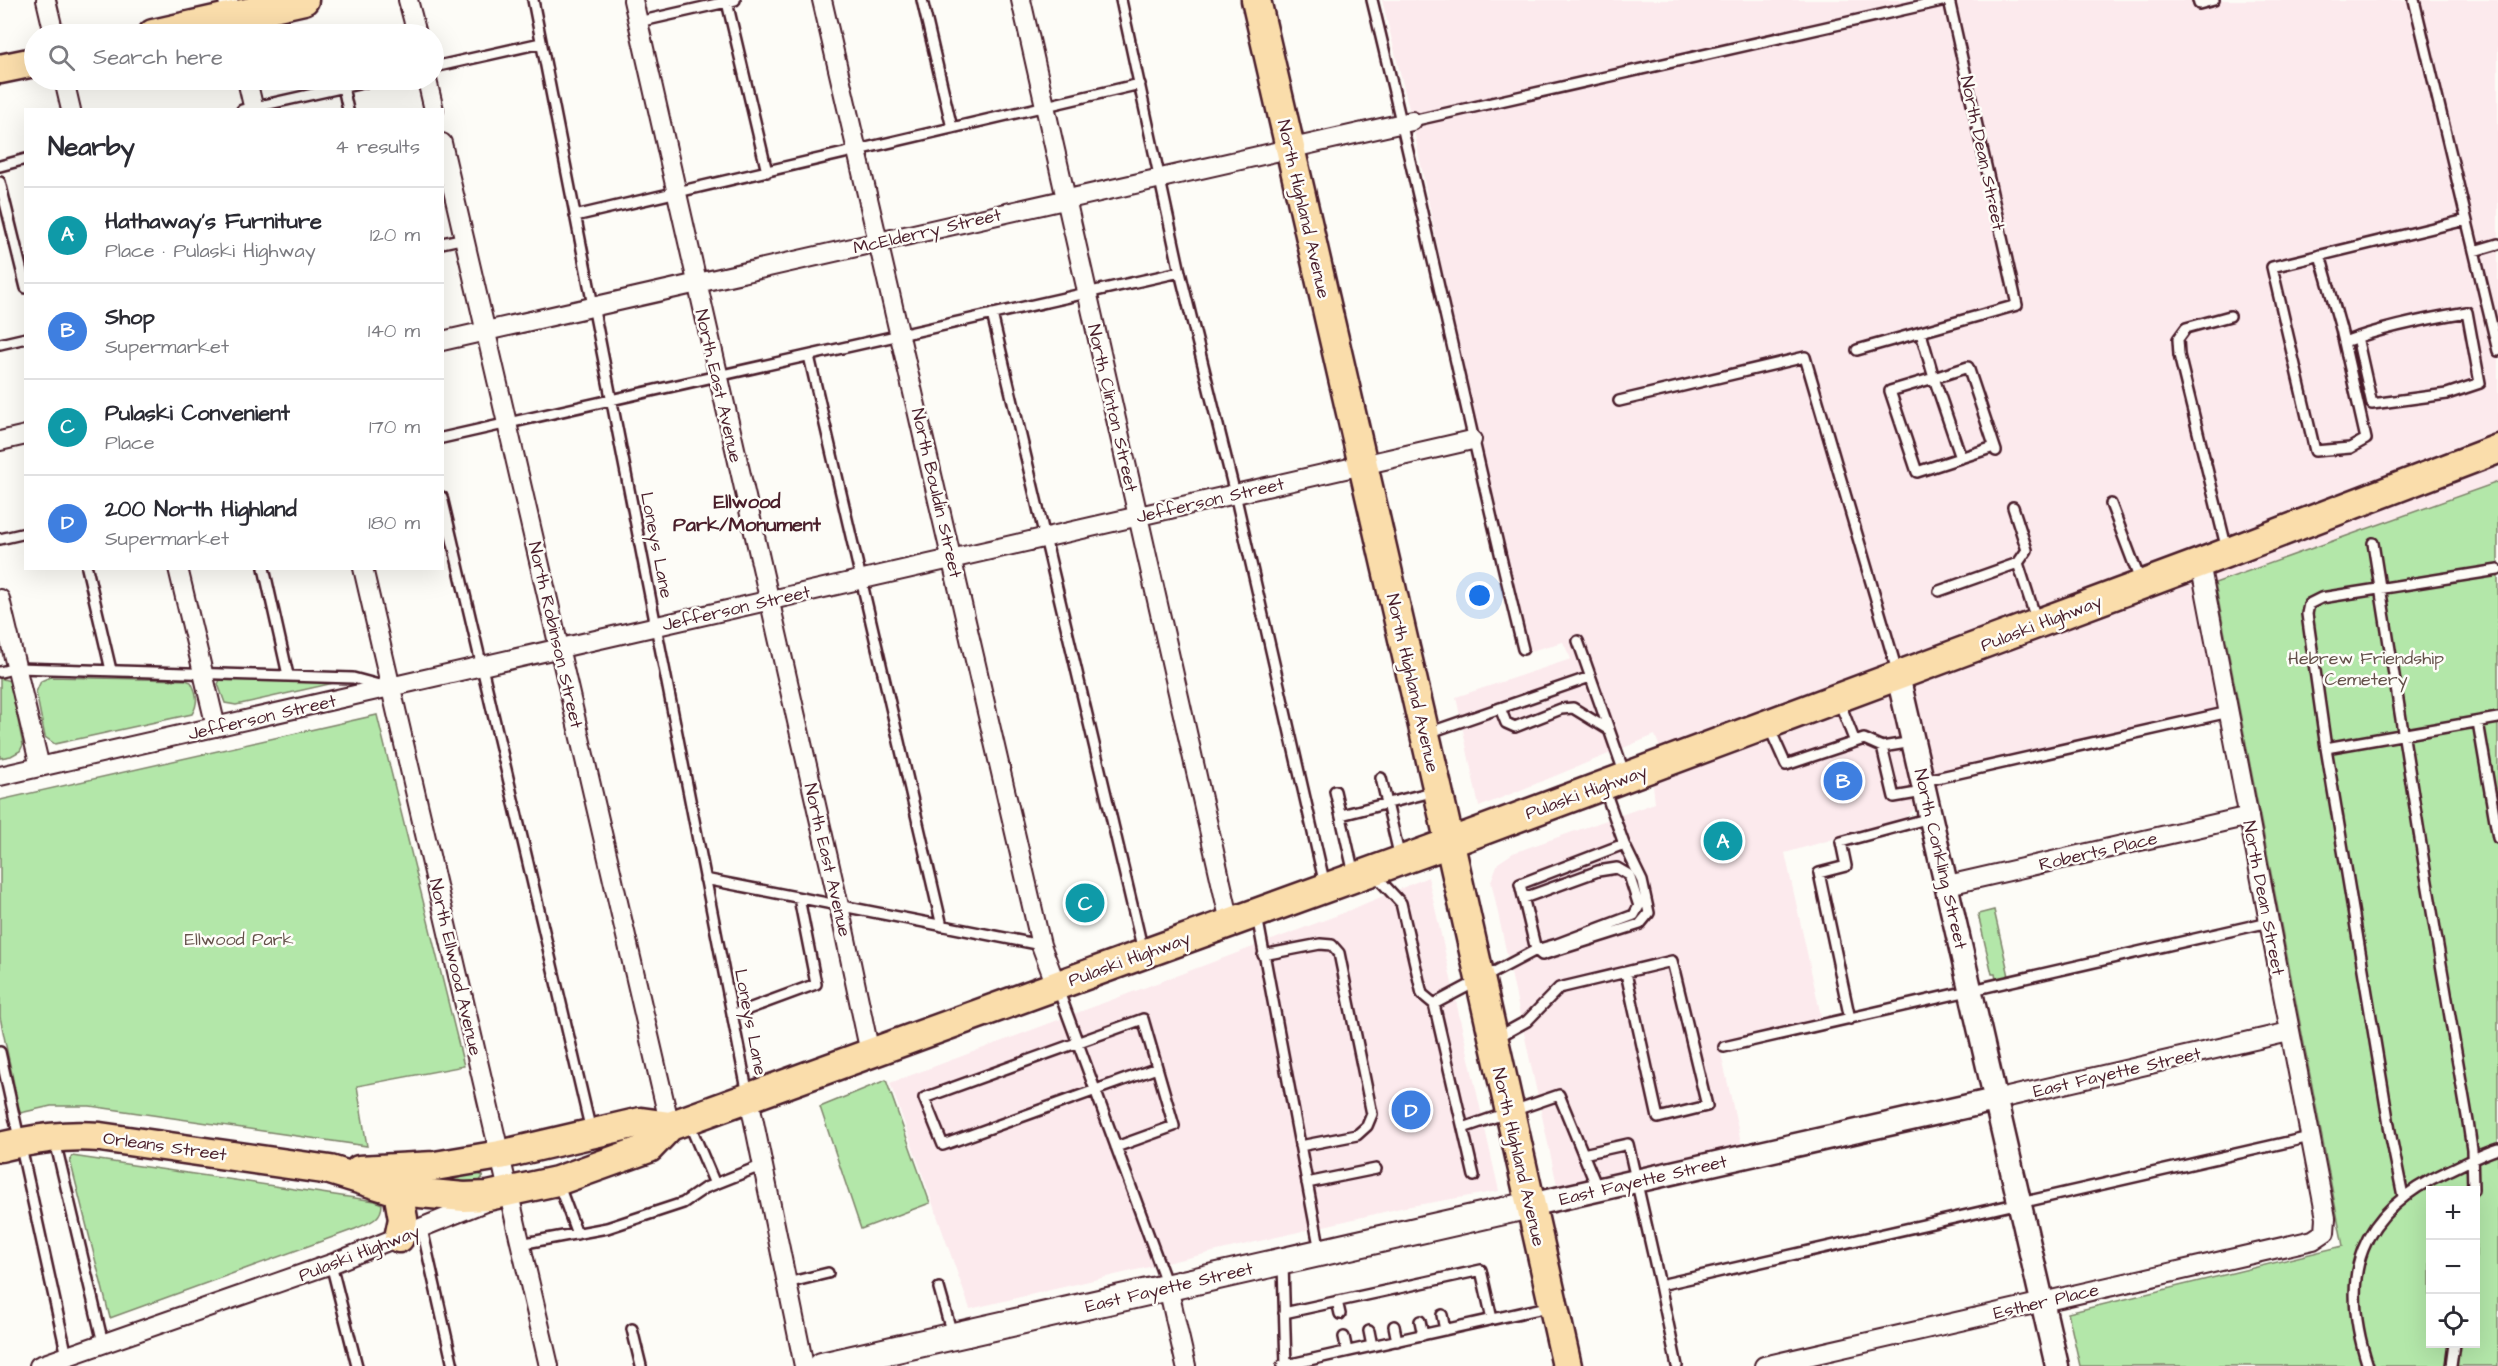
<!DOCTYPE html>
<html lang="en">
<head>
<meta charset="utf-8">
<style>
  :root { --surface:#fff; --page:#f7f7f7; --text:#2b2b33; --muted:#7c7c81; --line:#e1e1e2; --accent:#c8321e }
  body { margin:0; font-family:"Architects Daughter",sans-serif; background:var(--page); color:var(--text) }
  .controls { position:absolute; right:18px; bottom:18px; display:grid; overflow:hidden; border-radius:0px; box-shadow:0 6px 24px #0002 }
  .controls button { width:54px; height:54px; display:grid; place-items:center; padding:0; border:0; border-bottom:2px solid var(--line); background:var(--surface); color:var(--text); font:30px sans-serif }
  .you { position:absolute; left:1480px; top:596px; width:21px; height:21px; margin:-15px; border:4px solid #fff; border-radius:50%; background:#1a73e8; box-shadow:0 0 0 9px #1a73e833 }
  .badge { display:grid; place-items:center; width:39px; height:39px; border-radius:50%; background:var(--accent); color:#fff; font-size:20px; font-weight:700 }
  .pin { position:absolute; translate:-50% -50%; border:3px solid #fff; box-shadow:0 2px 6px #0006 }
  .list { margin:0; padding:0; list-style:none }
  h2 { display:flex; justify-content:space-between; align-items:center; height:78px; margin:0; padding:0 24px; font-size:26px }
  h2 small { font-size:20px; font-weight:400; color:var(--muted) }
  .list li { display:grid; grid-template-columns:39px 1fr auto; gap:18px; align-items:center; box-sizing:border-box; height:96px; padding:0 24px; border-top:2px solid var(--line) }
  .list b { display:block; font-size:22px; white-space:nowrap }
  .list p { margin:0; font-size:20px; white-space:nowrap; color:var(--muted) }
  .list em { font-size:20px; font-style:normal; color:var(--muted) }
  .icon { flex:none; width:33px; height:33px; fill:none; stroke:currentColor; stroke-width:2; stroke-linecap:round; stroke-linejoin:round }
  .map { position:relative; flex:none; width:2498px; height:1366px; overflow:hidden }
  .search { position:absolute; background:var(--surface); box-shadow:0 6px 24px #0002; left:24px; top:24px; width:420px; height:66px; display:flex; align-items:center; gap:15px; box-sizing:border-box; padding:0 21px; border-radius:33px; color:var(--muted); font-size:22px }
  .panel { position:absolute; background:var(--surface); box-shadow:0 6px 24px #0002; left:24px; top:108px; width:420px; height:462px; border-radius:0px }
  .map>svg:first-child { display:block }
  .built { fill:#fceaed }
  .green { fill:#b3e7a9; stroke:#7e836a; stroke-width:1.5; fill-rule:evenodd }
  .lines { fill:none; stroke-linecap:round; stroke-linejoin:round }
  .service-casing { stroke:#4a1f2b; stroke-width:14 }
  .minor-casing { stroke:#4a1f2b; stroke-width:22 }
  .tertiary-casing { stroke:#4a1f2b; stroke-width:27 }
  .secondary-casing { stroke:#4a1f2b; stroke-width:30 }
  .primary-casing { stroke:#4a1f2b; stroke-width:33 }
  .service { stroke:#fdfcf7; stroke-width:9 }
  .minor { stroke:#fdfcf7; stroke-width:18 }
  .tertiary { stroke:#fdfcf7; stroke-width:22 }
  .secondary { stroke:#fdfcf7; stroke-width:26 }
  .primary { stroke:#faddab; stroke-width:28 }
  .labels { text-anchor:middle; stroke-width:5; stroke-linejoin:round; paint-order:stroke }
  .street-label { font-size:18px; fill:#4a1f2b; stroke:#fdfcf7 }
  .park-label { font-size:18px; fill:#64514a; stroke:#fdfcf7 }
  .neighbourhood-label { font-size:20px; font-weight:bold; fill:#4a1f2b; stroke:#fdfcf7 }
</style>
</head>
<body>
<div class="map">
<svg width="2498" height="1366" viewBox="0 0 2498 1366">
  <rect width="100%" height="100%" fill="#fdfcf7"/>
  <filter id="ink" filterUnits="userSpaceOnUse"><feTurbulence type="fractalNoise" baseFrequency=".0167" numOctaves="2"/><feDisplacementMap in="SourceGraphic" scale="12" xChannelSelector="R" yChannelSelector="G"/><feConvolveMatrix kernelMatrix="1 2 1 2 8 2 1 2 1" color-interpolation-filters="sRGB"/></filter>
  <g filter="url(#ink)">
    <!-- built -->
    <path class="built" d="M1382 0H2498V482L2215 583 2239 704 1949 780 1903 819 1785 853 1823 1025 1720 1049 1745 1160 1560 1199 1491 881 1498 863 1513 853 1655 803 1651 767 1665 761 1655 735 1479 807 1456 697 1571 659 1563 642 1527 652 1479 450 1412 121Z
      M1428 877 1499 1191 1405 1207 970 1309 890 1083 1338 915Z"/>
    <!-- green -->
    <path class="green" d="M2498 482V1366H2080L2068 1313 2343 1246 2215 583ZM2430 1190H2476V1344H2430Z
      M50 677 186 680 191 682C197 693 199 703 192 714L55 744 45 737 36 692 41 681Z
      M0 678 10 681 23 745 20 751 11 756 0 758Z
      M220 680H333L334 683 236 705 225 703 218 684Z
      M377 715 464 1066 357 1086 367 1146 90 1106H51L20 1113 0 1017V800Z
      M1994 910 2009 976 1996 979 1995 974H1992L1978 914Z
      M886 1080 930 1203 861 1229 820 1107Z
      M72 1156 375 1201 382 1204C382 1220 368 1223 355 1229L110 1318 70 1160Z
      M472 1171 483 1176 480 1181 443 1182 439 1180 441 1177Z"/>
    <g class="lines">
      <!-- service casing -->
      <g class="service-casing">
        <path id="service" d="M533 0 748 1095
          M922 0 952 128
          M1121 0 1180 272 1235 494 1325 885
          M1372 0C1425 216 1470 433 1523 649
          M2198 0 2199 4 2214 0
          M2414 0 2498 351
          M727 2 767 172
          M638 22 735 0
          M434 67 541 43
          M343 87 348 110
          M242 110 376 80
          M1412 121 1946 0
          M0 166 26 159
          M0 182 26 288
          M575 216 1140 84
          M442 243 465 238
          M2474 251 2498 244
          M2320 255 2341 329 2366 439 2350 448 2315 451 2272 267 2466 220
          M992 314 1143 951
          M1921 333 1934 378 1968 367 1996 451
          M2344 342C2384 327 2424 319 2467 312L2480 383 2447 394 2372 404 2357 337
          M0 344 26 338
          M1857 350 2017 305 1949 0
          M809 356 942 926
          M1619 401 1805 357 1897 671
          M442 438 1180 272
          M1961 458 1934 378 1890 391 1917 472 1994 447
          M442 497 591 1131
          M2111 504 2141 583
          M2013 507 2027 550 2018 563 2037 622
          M0 539 26 533
          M2373 543 2426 876 2468 1122 2472 1150 2473 1190
          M2227 550 2179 355 2178 339 2186 328 2230 316
          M87 568 111 670
          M264 568 288 675
          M1939 591 2018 563
          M1578 641 1625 775
          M0 672 17 668 353 678 379 685
          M1839 701 1855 742
          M1500 708 1506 723 1515 727 1561 709 1573 708 1609 730
          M2478 722 2498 838
          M1769 727 1786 765 1864 739 1882 747 1913 742
          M1428 733 1590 677
          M1882 747 1894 797 1923 792
          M2326 748 2498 718
          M1381 778 1400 858
          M1923 781 2229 712
          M1604 788 1624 844 1642 881 1649 913 1640 924 1542 955 1536 950 1520 884 1624 844
          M1335 791 1354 874
          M1341 815 1436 791
          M1375 875 1401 903 1422 994 1434 1004 1536 950 1557 944 1634 915 1639 906 1629 875 1617 868 1598 871 1524 898
          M705 879 1041 945
          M1257 916 1320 1251
          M1263 955 1320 944 1332 945 1339 953 1372 1114 1367 1126 1357 1135 1300 1146
          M1058 989 1167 1285
          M1434 1004 1474 1176
          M732 1015 816 984 799 898
          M1850 1019 1819 873 1846 866 1841 842 1930 818
          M1498 1037 1527 1021 1559 988 1672 961 1707 1106 1658 1118 1626 973
          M1724 1047 2269 922
          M0 1052 67 1356
          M689 1123 715 1184
          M1463 1128 1559 1095 1598 1190
          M55 1141 103 1343
          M1116 1147 1174 1126 1143 1019 924 1098 943 1145 1157 1068
          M1583 1154 1628 1144 1660 1285 2310 1137
          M558 1183 577 1234
          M1307 1183 1376 1169
          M2403 1196 2391 1137 2326 748 2307 614 2309 604 2321 598 2498 570
          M422 1229 453 1366
          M520 1244 607 1228 683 1203 705 1188 763 1165
          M331 1264 357 1366
          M1283 1264 1286 1366
          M787 1283 828 1273
          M1660 1285 1677 1366
          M939 1288 952 1334
          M1337 1301 1340 1314
          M1284 1313 1481 1270 1492 1319
          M1442 1315 1445 1330
          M1420 1321 1423 1335
          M1394 1326 1397 1341
          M632 1329 641 1366
          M1369 1331 1372 1346
          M1344 1337 1347 1351
          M1282 1366 1552 1306
          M2368 1366C2338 1274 2358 1212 2448 1171 2464 1164 2481 1154 2498 1149
          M2451 1366 2454 1344"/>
      </g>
      <!-- minor casing -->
      <g class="minor-casing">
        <path id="minor" d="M46 0 54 34
          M228 0 236 34
          M408 0 417 34
          M633 0 839 906 870 1053
          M822 0 1041 945 1056 985
          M1021 0 1230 922
          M64 80 71 110
          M247 80 254 110
          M427 80 434 110
          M442 143 670 1126
          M442 341 1412 121
          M0 441 26 435
          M178 568 216 727
          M363 568 549 1366
          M0 599 40 767
          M0 776 1472 440
          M1948 885 2249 816
          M749 1098 804 1366
          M1995 1100 2289 1032
          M1168 1287 1186 1366
          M39 1366 331 1264 485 1202
          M1764 1366 2313 1240 2325 1232 2326 1218 2200 563"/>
      </g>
      <!-- tertiary casing -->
      <g class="tertiary-casing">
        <path id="tertiary" d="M1898 676 2057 1366
          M1530 1205 1995 1100"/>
      </g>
      <!-- secondary casing -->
      <g class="secondary-casing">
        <path id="secondary" d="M822 1366 1530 1205"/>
      </g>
      <!-- primary casing -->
      <g class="primary-casing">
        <path id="primary" d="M1256 0 1438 791 1567 1366
          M153 34 304 0
          M0 69 34 62
          M0 1147C34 1139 65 1134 100 1137L330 1170 398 1191 464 1197 488 1196 557 1181 649 1148 670 1126 1430 850 2200 563 2498 449
          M359 1170 435 1166 500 1155 641 1122 670 1126
          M398 1191 403 1219 399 1238"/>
      </g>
      <!-- service -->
      <use href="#service" class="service"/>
      <!-- minor -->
      <use href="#minor" class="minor"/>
      <!-- tertiary -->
      <use href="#tertiary" class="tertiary"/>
      <!-- secondary -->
      <use href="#secondary" class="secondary"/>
      <!-- primary -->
      <use href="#primary" class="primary"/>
    </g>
  </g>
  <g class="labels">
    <!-- street labels -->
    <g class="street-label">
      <text transform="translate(1983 153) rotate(78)" y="6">North Dean Street</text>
      <text transform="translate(1304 209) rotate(77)" y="6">North Highland Avenue</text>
      <text transform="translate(927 231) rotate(-13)" y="6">McElderry Street</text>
      <text transform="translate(719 386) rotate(77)" y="6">North East Avenue</text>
      <text transform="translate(1113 408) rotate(77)" y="6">North Clinton Street</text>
      <text transform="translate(937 493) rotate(77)" y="6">North Bouldin Street</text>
      <text transform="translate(1210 500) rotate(-13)" y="6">Jefferson Street</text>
      <text transform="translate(657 545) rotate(79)" y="6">Loneys Lane</text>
      <text transform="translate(736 608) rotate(-13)" y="6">Jefferson Street</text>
      <text transform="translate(2041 623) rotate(-21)" y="6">Pulaski Highway</text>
      <text transform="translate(556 635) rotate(77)" y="6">North Robinson Street</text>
      <text transform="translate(1413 683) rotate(77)" y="6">North Highland Avenue</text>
      <text transform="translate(262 717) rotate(-13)" y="6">Jefferson Street</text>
      <text transform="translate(1586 792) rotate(-20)" y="6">Pulaski Highway</text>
      <text transform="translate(2098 851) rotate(-13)" y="6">Roberts Place</text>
      <text transform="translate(1941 859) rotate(77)" y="6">North Conkling Street</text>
      <text transform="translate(828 860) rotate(77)" y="6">North East Avenue</text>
      <text transform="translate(2264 898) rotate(79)" y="6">North Dean Street</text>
      <text transform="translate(1129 959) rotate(-20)" y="6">Pulaski Highway</text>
      <text transform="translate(456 967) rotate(77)" y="6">North Ellwood Avenue</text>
      <text transform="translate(751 1022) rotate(79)" y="6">Loneys Lane</text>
      <text transform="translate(2117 1072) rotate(-13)" y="6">East Fayette Street</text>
      <text transform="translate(165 1146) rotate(8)" y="6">Orleans Street</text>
      <text transform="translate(1519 1157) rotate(77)" y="6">North Highland Avenue</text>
      <text transform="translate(1643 1180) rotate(-13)" y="6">East Fayette Street</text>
      <text transform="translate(359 1253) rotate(-21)" y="6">Pulaski Highway</text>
      <text transform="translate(1169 1287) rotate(-13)" y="6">East Fayette Street</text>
      <text transform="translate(2046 1301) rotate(-13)" y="6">Esther Place</text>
    </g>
    <!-- park labels -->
    <g class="park-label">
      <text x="2366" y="664">Hebrew Friendship<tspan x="2366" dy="21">Cemetery</tspan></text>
      <text x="239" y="945">Ellwood Park</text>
    </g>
    <!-- neighbourhood labels -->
    <g class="neighbourhood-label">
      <text x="747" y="508">Ellwood<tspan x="747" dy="23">Park/Monument</tspan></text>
    </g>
  </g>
</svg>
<div class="controls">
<button>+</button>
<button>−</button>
<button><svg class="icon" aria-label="locate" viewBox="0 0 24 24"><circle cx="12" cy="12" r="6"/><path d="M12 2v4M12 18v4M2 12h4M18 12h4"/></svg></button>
</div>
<div class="you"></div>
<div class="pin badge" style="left:1723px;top:841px;background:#0f9aa8">A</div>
<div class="pin badge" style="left:1843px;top:781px;background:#3f7fe0">B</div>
<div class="pin badge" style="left:1085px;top:903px;background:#0f9aa8">C</div>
<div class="pin badge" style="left:1411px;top:1110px;background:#3f7fe0">D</div>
<div class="search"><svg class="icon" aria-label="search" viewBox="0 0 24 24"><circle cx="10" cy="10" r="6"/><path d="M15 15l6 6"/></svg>Search here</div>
<section class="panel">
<h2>Nearby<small>4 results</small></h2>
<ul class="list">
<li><span class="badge" style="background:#0f9aa8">A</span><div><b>Hathaway's Furniture</b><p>Place · Pulaski Highway</p></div><em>120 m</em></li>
<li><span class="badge" style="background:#3f7fe0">B</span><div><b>Shop</b><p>Supermarket</p></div><em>140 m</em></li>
<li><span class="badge" style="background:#0f9aa8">C</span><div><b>Pulaski Convenient</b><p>Place</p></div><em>170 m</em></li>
<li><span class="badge" style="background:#3f7fe0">D</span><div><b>200 North Highland</b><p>Supermarket</p></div><em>180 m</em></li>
</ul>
</section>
</div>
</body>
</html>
